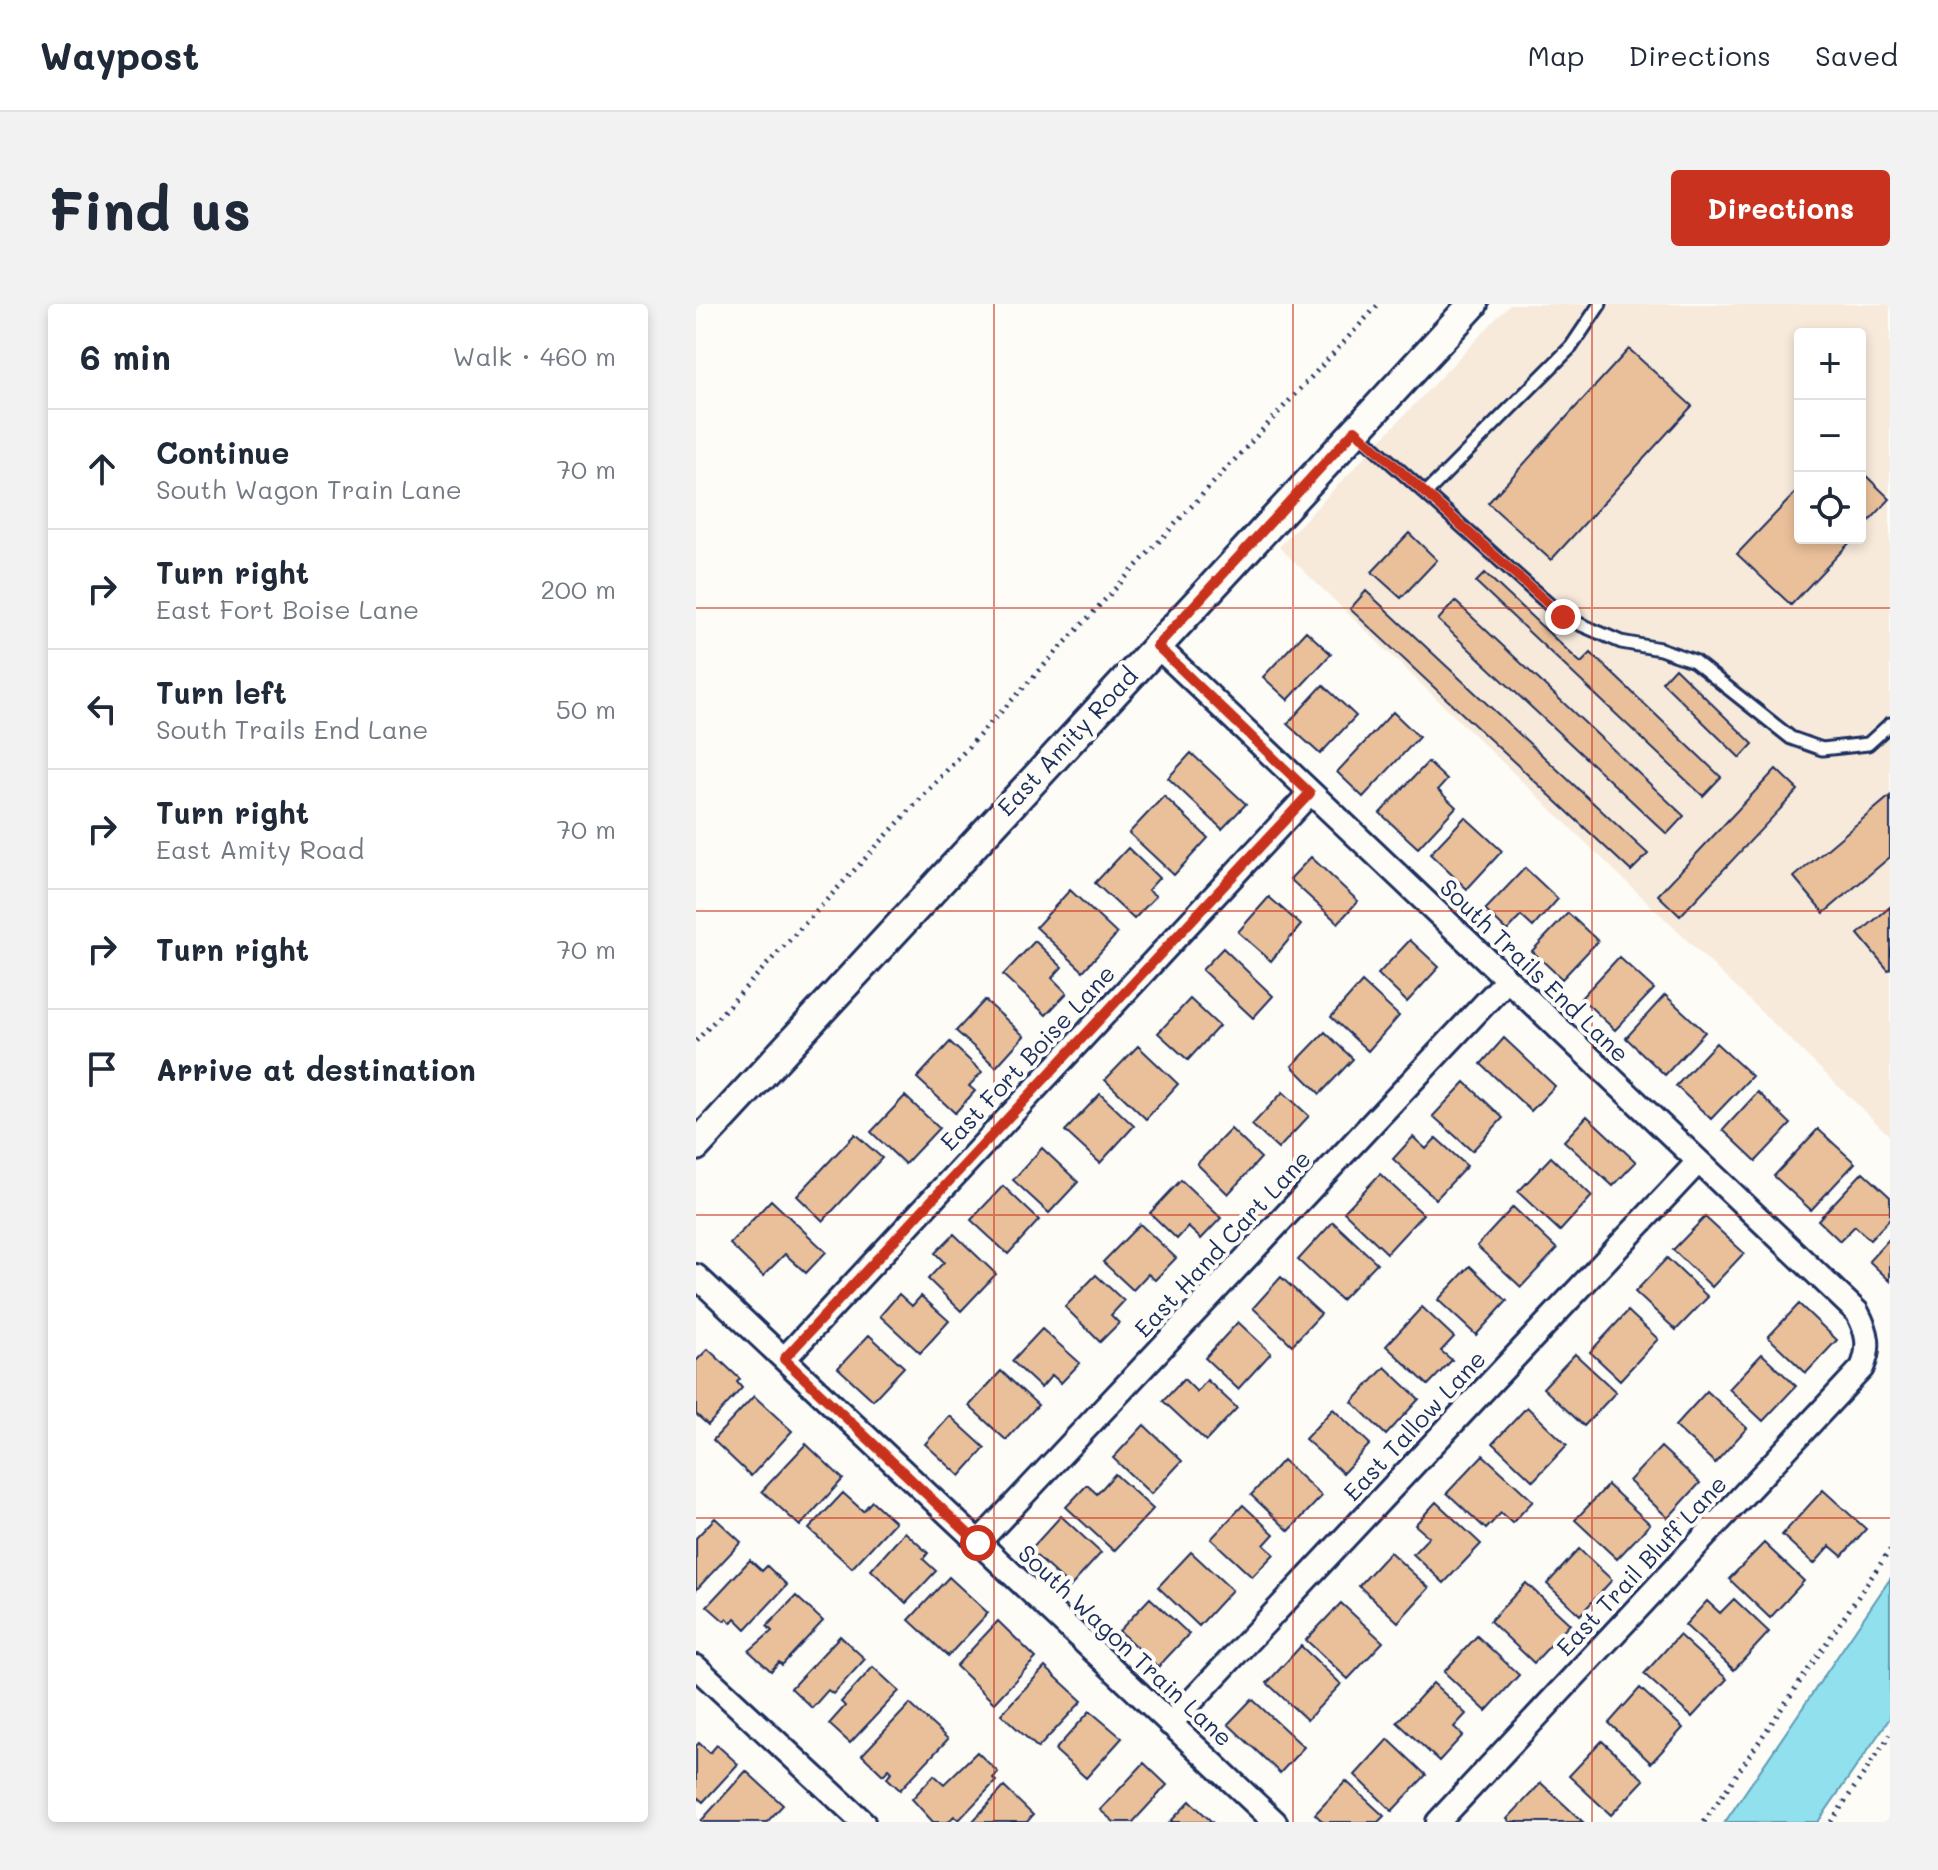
<!DOCTYPE html>
<html lang="en">
<head>
<meta charset="utf-8">
<style>
  :root { --surface:#fff; --page:#f2f2f3; --text:#1f2937; --muted:#747a83; --line:#e0e1e3; --accent:#c8321e }
  body { margin:0; font-family:Mali,sans-serif; background:var(--page); color:var(--text) }
  .controls { position:absolute; right:24px; top:24px; display:grid; overflow:hidden; border-radius:8px; box-shadow:0 4px 12px #0003 }
  .controls button { width:72px; height:72px; display:grid; place-items:center; padding:0; border:0; border-bottom:2px solid var(--line); background:var(--surface); color:var(--text); font:40px sans-serif }
  .stop { position:absolute; width:24px; height:24px; margin:-18px; border:6px solid #c8321e; border-radius:50%; background:#fff }
  .stop.end { background:#c8321e; border-color:#fff; box-shadow:0 2px 8px #0008 }
  .list { margin:0; padding:0; list-style:none }
  h2 { display:flex; justify-content:space-between; align-items:center; height:104px; margin:0; padding:0 32px; font-size:34px }
  h2 small { font-size:26px; font-weight:400; color:var(--muted) }
  .list li { display:grid; grid-template-columns:52px 1fr auto; gap:24px; align-items:center; box-sizing:border-box; height:120px; padding:0 32px; border-top:2px solid var(--line) }
  .list b { display:block; font-size:30px; white-space:nowrap }
  .list p { margin:0; font-size:26px; white-space:nowrap; color:var(--muted) }
  .list em { font-size:26px; font-style:normal; color:var(--muted) }
  .icon { flex:none; width:44px; height:44px; fill:none; stroke:currentColor; stroke-width:2; stroke-linecap:round; stroke-linejoin:round }
  .map { position:relative; flex:none; width:1194px; height:1518px; overflow:hidden; border-radius:8px }
  header { display:flex; align-items:center; gap:48px; box-sizing:border-box; height:112px; padding:0 40px; background:var(--surface); border-bottom:2px solid var(--line) }
  header strong { font-size:38px }
  nav { display:flex; gap:44px; margin-inline-start:auto; font-size:28px }
  .intro { display:flex; align-items:center; justify-content:space-between; box-sizing:border-box; height:192px; padding:0 48px }
  h1 { margin:0; font-size:56px }
  .button { padding:20px 36px; border-radius:8px; background:var(--accent); color:#fff; font-size:28px; font-weight:700 }
  main { display:flex; gap:48px; padding:0 48px }
  aside { flex:1; background:var(--surface); border-radius:8px; box-shadow:0 4px 12px #0003 }
  .map>svg:first-child { display:block }
  .built { fill:#f7eadb; fill-rule:evenodd }
  .water { fill:#90e0ed; stroke:#6199b4; stroke-width:2 }
  .building { fill:#eac09a; stroke:#1b2f5e; stroke-width:2 }
  .lines { fill:none; stroke-linecap:round; stroke-linejoin:round }
  .service-casing { stroke:#1b2f5e; stroke-width:17 }
  .minor-casing { stroke:#1b2f5e; stroke-width:28 }
  .tertiary-casing { stroke:#1b2f5e; stroke-width:34 }
  .path { stroke:#1b2f5e; stroke-width:5; stroke-dasharray:2 6; stroke-linecap:butt }
  .service { stroke:#fdfcf7; stroke-width:11 }
  .minor { stroke:#fdfcf7; stroke-width:22 }
  .tertiary { stroke:#fdfcf7; stroke-width:28 }
  .route { stroke:#c8321e; stroke-width:10 }
  .grid { fill:none; stroke:#c8321e; stroke-width:2; stroke-opacity:0.55 }
  .labels { text-anchor:middle; stroke-width:8; stroke-linejoin:round; paint-order:stroke }
  .street-label { font-size:24px; fill:#1b2f5e; stroke:#fdfcf7 }
</style>
</head>
<body>
<header>
<strong>Waypost</strong>
<nav><a>Map</a><a>Directions</a><a>Saved</a></nav>
</header>
<div class="intro"><h1>Find us</h1><a class="button">Directions</a></div>
<main>
<aside>
<h2>6 min<small>Walk · 460 m</small></h2>
<ul class="list">
<li><svg class="icon" aria-label="ahead" viewBox="0 0 24 24"><path d="M12 20V5M6 11l6-6 6 6"/></svg><div><b>Continue</b><p>South Wagon Train Lane</p></div><em>70 m</em></li>
<li><svg class="icon" aria-label="right" viewBox="0 0 24 24"><path d="M7 20v-9h11M14 6l5 5-5 5"/></svg><div><b>Turn right</b><p>East Fort Boise Lane</p></div><em>200 m</em></li>
<li><svg class="icon" aria-label="left" viewBox="0 0 24 24"><path d="M17 20v-9H6M10 6l-5 5 5 5"/></svg><div><b>Turn left</b><p>South Trails End Lane</p></div><em>50 m</em></li>
<li><svg class="icon" aria-label="right" viewBox="0 0 24 24"><path d="M7 20v-9h11M14 6l5 5-5 5"/></svg><div><b>Turn right</b><p>East Amity Road</p></div><em>70 m</em></li>
<li><svg class="icon" aria-label="right" viewBox="0 0 24 24"><path d="M7 20v-9h11M14 6l5 5-5 5"/></svg><div><b>Turn right</b></div><em>70 m</em></li>
<li><svg class="icon" aria-label="arrive" viewBox="0 0 24 24"><path d="M6 21V4h12l-3 4 3 4H6"/></svg><div><b>Arrive at destination</b></div></li>
</ul>
</aside>
<div class="map">
<svg width="1194" height="1518" viewBox="0 0 1194 1518">
  <rect width="100%" height="100%" fill="#fdfcf7"/>
  <filter id="ink" filterUnits="userSpaceOnUse"><feTurbulence type="fractalNoise" baseFrequency=".0125" numOctaves="2"/><feDisplacementMap in="SourceGraphic" scale="16" xChannelSelector="R" yChannelSelector="G"/><feConvolveMatrix kernelMatrix="1 2 1 2 8 2 1 2 1" color-interpolation-filters="sRGB"/></filter>
  <g filter="url(#ink)">
    <!-- built -->
    <path class="built" d="M814 0H1194V832L583 243ZM1104 30H1164V234H1104Z"/>
    <!-- water -->
    <path class="water" d="M1194 1275V1414L1122 1518H1029Z"/>
    <!-- building -->
    <path class="building" d="M933 45 996 102 855 256 792 199Z
      M1164 166 1194 195 1164 227Z
      M1104 184V234H1158L1095 301 1041 250Z
      M713 229 741 256 705 294 676 268Z
      M789 269 885 359 895 349 1025 473 1007 492 780 278Z
      M670 287 952 550 935 567 654 305Z
      M759 297 988 512 971 530 742 316Z
      M610 327 635 350 592 396 567 373Z
      M979 364 1057 440 1044 454 966 378Z
      M627 381 660 412 624 450 591 420Z
      M697 408 723 433 667 493 641 468Z
      M495 449 550 500 526 525 472 474Z
      M732 458 751 476 742 486 760 503 722 544 684 509Z
      M1080 465 1102 486 984 612 962 591Z
      M468 492 512 534 478 571 433 529Z
      M1194 492V553L1128 609 1098 573Z
      M769 513 806 547 771 585 734 550Z
      M432 544 463 574 452 586 460 592 438 615 399 579Z
      M615 553 662 597 642 619 594 575Z
      M829 564 862 595 837 623 825 612 811 627 789 606Z
      M374 586 421 630 387 667 340 623Z
      M573 593 605 621 575 657 542 628Z
      M1194 603V665L1192 666 1162 630Z
      M872 609 902 637 866 675 836 647Z
      M714 636 743 663 711 698 682 670Z
      M339 637 366 663 356 674 371 689 350 711 307 671Z
      M527 644 577 692 557 714 506 666Z
      M923 653 958 685 919 726 885 694Z
      M666 678 703 712 672 747 635 713Z
      M969 691 1009 728 969 771 930 734Z
      M494 695 523 722 492 756 462 729Z
      M289 696 328 732 300 763 260 727Z
      M629 728 657 755 624 790 596 762Z
      M808 734 859 782 835 807 785 760Z
      M254 738 286 768 273 782 279 787 259 809 221 774Z
      M1020 739 1056 772 1015 815 980 782Z
      M442 742 482 780 450 815 409 776Z
      M769 778 807 814 776 847 737 812Z
      M587 788 613 812 582 845 556 821Z
      M1062 788 1095 820 1060 857 1027 826Z
      M404 790 438 822 404 859 369 827Z
      M209 792 243 824 209 860 175 828Z
      M891 812 940 858 917 882 868 837Z
      M535 825 565 854 532 890 501 860Z
      M1122 825 1159 859 1115 906 1078 872Z
      M159 830 186 854 127 917 101 892Z
      M717 833 730 845 740 834 771 862 740 895 697 855Z
      M346 844 382 878 353 909 317 876Z
      M855 853 896 892 864 927 822 888Z
      M1167 868 1194 893V915L1174 936 1159 922 1144 937 1122 916Z
      M684 870 727 910 691 949 648 908Z
      M485 876 525 914 505 935 492 923 481 935 454 909Z
      M307 882 343 916 312 950 275 916Z
      M75 896 130 948 110 969 89 950 67 972 34 940Z
      M817 903 861 945 825 983 781 942Z
      M1009 913 1048 949 1016 983 977 946Z
      M637 918 681 959 645 996 602 956Z
      M444 920 480 954 459 976 452 970 437 986 407 958Z
      M258 930 300 970 265 1007 232 975 248 958 239 949Z
      M1194 934V977L1173 957Z
      M971 954 1012 993 980 1026 939 988Z
      M774 962 811 997 780 1031 742 996Z
      M400 971 428 997 415 1011 423 1019 404 1038 369 1003Z
      M585 973 625 1010 596 1041 557 1004Z
      M203 990 216 1002 225 992 253 1017 224 1049 184 1012Z
      M1103 1000 1141 1036 1110 1069 1072 1033Z
      M726 1003 758 1033 745 1047 756 1056 732 1081 690 1042Z
      M932 1007 962 1035 924 1076 894 1048Z
      M542 1018 575 1049 542 1085 509 1054Z
      M346 1025 384 1059 365 1079 356 1071 345 1084 316 1057Z
      M173 1031 208 1063 177 1096 142 1064Z
      M12 1045 44 1075 41 1078 46 1084 12 1121 0 1110V1057Z
      M879 1050 920 1088 888 1122 847 1084Z
      M1066 1050 1100 1082 1067 1117 1033 1085Z
      M689 1063 723 1095 690 1131 656 1098Z
      M305 1067 342 1101 310 1136 273 1102Z
      M488 1075 501 1088 511 1076 541 1104 510 1137 467 1097Z
      M1011 1087 1051 1124 1019 1159 979 1122Z
      M58 1092 96 1127 55 1172 17 1136Z
      M831 1103 871 1141 837 1177 797 1139Z
      M637 1105 674 1140 647 1169 609 1135Z
      M254 1112 289 1144 264 1172 229 1140Z
      M448 1121 486 1157 455 1190 417 1154Z
      M110 1140 147 1175 104 1222 66 1187Z
      M965 1143 1004 1179 972 1214 933 1177Z
      M787 1151 837 1197 816 1219 805 1209 790 1225 751 1189Z
      M587 1156 626 1192 593 1227 555 1191Z
      M419 1170 457 1205 418 1247 370 1203 391 1181 401 1190Z
      M912 1181 954 1220 921 1255 879 1216Z
      M1127 1186 1170 1225 1146 1252 1134 1242 1118 1260 1086 1231Z
      M147 1189 167 1207 176 1197 199 1218 156 1264 113 1225Z
      M740 1198 785 1240 748 1279 717 1250 733 1233 719 1221Z
      M547 1201 578 1230 568 1241 578 1250 556 1273 515 1235Z
      M365 1212 405 1249 374 1283 334 1246Z
      M19 1214 45 1238 0 1286V1234Z
      M209 1228 232 1249 227 1255 240 1267 210 1299 175 1266Z
      M1068 1239 1108 1277 1074 1314 1033 1275Z
      M883 1245 916 1276 884 1311 851 1280Z
      M495 1248 536 1286 503 1322 462 1283Z
      M694 1248 733 1284 702 1318 663 1282Z
      M54 1256 66 1267 71 1262 91 1281 50 1325 39 1314 35 1319 31 1314 28 1317 11 1302Z
      M253 1273 292 1309 252 1352 213 1316Z
      M830 1279 874 1320 838 1359 794 1317Z
      M100 1292 127 1317 86 1361 83 1358 75 1367 53 1347 76 1327 71 1322Z
      M454 1294 493 1330 462 1363 423 1327Z
      M1038 1295 1073 1328 1038 1366 989 1321 1011 1297 1024 1309Z
      M645 1299 687 1338 652 1375 610 1336Z
      M302 1317 340 1354 298 1399 260 1362Z
      M983 1331 1031 1375 996 1413 948 1370Z
      M144 1332 169 1355 137 1390 132 1386 116 1404 95 1384Z
      M781 1332 823 1371 790 1407 748 1368Z
      M605 1342 645 1380 611 1416 571 1379Z
      M177 1363 203 1387 154 1439 133 1420 149 1402 145 1398Z
      M349 1363 386 1397 342 1444 305 1410Z
      M737 1379 770 1410 758 1423 767 1431 743 1457 701 1418Z
      M944 1384 987 1424 955 1459 913 1419Z
      M556 1395 608 1443 584 1469 532 1420Z
      M214 1400 252 1435 204 1486 191 1474 196 1468 193 1465 187 1471 166 1451Z
      M394 1407 426 1434 390 1474 359 1446Z
      M692 1435 730 1471 696 1507 659 1471Z
      M906 1437 948 1476 915 1511 873 1472Z
      M3 1439 14 1449 21 1441 42 1460 7 1498 0 1492V1442Z
      M281 1448 302 1468 297 1474 300 1477 263 1516 258 1512 252 1518H237L216 1495 238 1471 248 1480Z
      M448 1459 471 1481 437 1518H418L404 1506Z
      M50 1467 87 1501 71 1518H4Z
      M650 1477 688 1512 682 1518H627L619 1510Z
      M845 1479 887 1518H814L811 1515Z
      M308 1483 337 1511 331 1518H276Z
      M494 1497 516 1518H474Z"/>
    <g class="lines">
      <!-- service casing -->
      <g class="service-casing">
        <path id="service" d="M660 127 867 313 925 338 964 345 998 357 1095 434 1126 445 1172 440 1194 420
          M730 189 875 43 904 0"/>
      </g>
      <!-- minor casing -->
      <g class="minor-casing">
        <path id="minor" d="M461 342 1161 1008C1172 1028 1175 1043 1166 1064L742 1518
          M0 972 579 1518
          M88 1055 614 489
          M282 1239 810 677
          M0 1363 167 1518
          M474 1420 1001 859"/>
      </g>
      <!-- tertiary casing -->
      <g class="tertiary-casing">
        <path id="tertiary" d="M0 842 777 0"/>
      </g>
      <!-- path -->
      <path class="path" d="M0 737 683 0
        M1008 1518 1194 1246
        M1135 1518 1194 1431"/>
      <!-- service -->
      <use href="#service" class="service"/>
      <!-- minor -->
      <use href="#minor" class="minor"/>
      <!-- tertiary -->
      <use href="#tertiary" class="tertiary"/>
    </g>
  </g>
  <g class="lines" filter="url(#ink)">
    <!-- route -->
    <path class="route" d="M282 1239 88 1055 614 489 461 342 659 126 867 313"/>
  </g>
  <!-- grid -->
  <path class="grid" d="M298 0V1518M597 0V1518M896 0V1518M0 304H1194M0 607H1194M0 911H1194M0 1214H1194"/>
  <g class="labels">
    <!-- street labels -->
    <g class="street-label">
      <text transform="translate(372 438) rotate(-47)" y="8">East Amity Road</text>
      <text transform="translate(838 667) rotate(44)" y="8">South Trails End Lane</text>
      <text transform="translate(332 754) rotate(-47)" y="8">East Fort Boise Lane</text>
      <text transform="translate(527 940) rotate(-47)" y="8">East Hand Cart Lane</text>
      <text transform="translate(719 1122) rotate(-47)" y="8">East Tallow Lane</text>
      <text transform="translate(946 1262) rotate(-47)" y="8">East Trail Bluff Lane</text>
      <text transform="translate(429 1342) rotate(43)" y="8">South Wagon Train Lane</text>
    </g>
  </g>
</svg>
<div class="controls">
<button>+</button>
<button>−</button>
<button><svg class="icon" aria-label="locate" viewBox="0 0 24 24"><circle cx="12" cy="12" r="6"/><path d="M12 2v4M12 18v4M2 12h4M18 12h4"/></svg></button>
</div>
<div class="stop" style="left:282px;top:1239px"></div>
<div class="stop end" style="left:867px;top:313px"></div>
</div>
</main>
</body>
</html>
